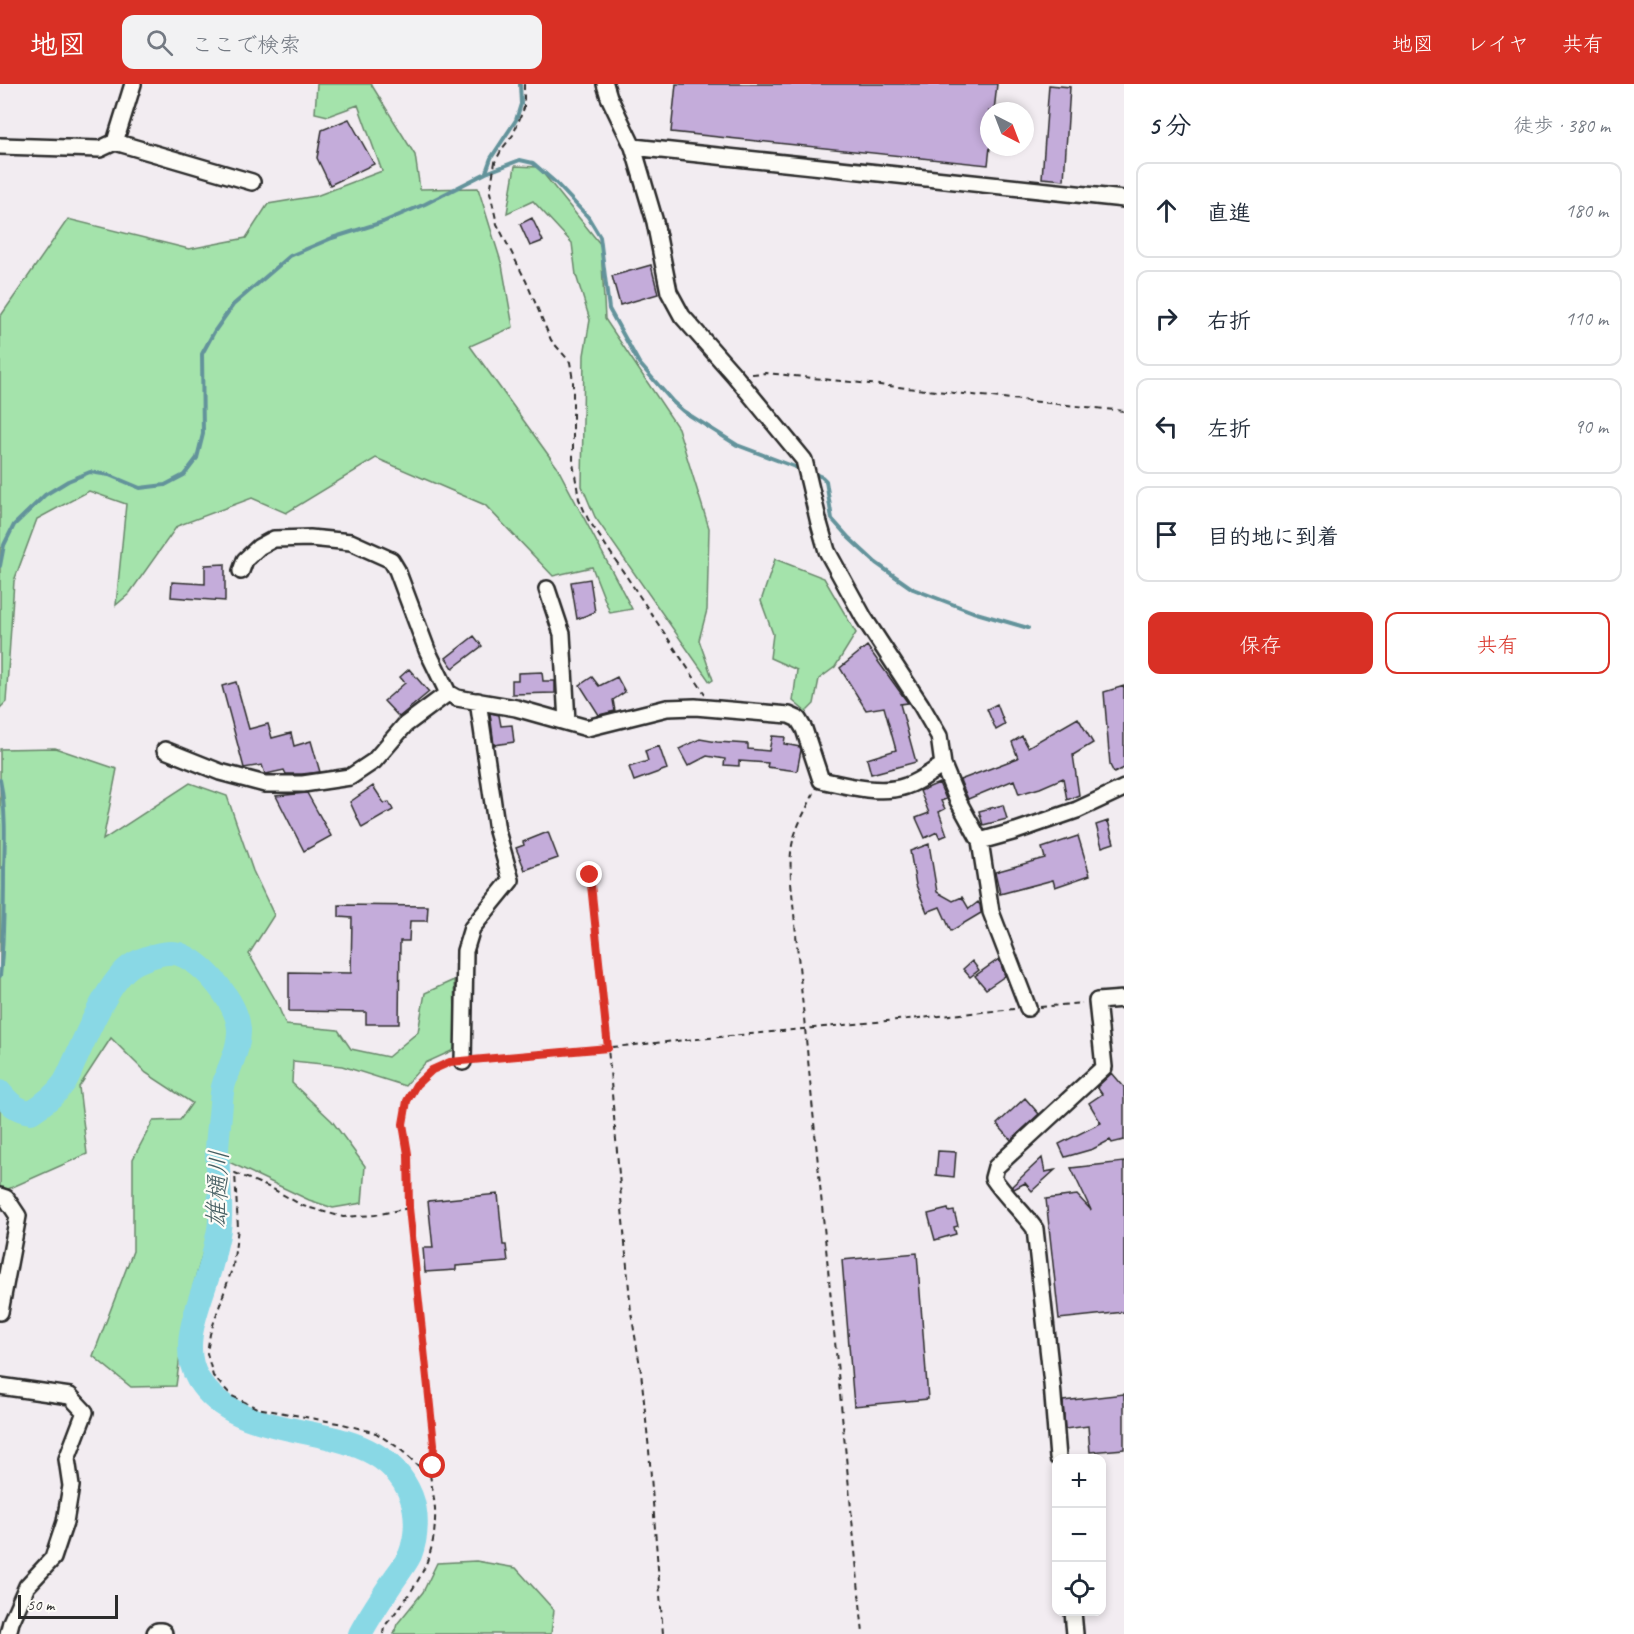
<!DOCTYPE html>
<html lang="ja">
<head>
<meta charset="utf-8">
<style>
  :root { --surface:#fff; --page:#f2f2f3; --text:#1f2937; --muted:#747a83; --line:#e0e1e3; --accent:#d93025 }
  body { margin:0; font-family:Caveat,"Klee One",sans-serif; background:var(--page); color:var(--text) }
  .controls { position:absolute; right:18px; bottom:18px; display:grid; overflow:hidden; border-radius:12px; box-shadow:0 3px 9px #0003 }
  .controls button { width:54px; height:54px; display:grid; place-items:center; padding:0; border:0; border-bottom:2px solid var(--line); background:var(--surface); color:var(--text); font:30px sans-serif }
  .compass { position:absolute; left:980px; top:18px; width:54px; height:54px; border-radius:50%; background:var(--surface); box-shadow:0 3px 9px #0003; rotate:138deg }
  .scale { position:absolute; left:18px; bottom:15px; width:100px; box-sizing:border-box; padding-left:6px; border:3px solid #2b2b2b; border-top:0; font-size:16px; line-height:21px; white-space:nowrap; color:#2b2b2b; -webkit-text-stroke:4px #fdfcf7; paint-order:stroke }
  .stop { position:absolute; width:18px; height:18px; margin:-14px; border:4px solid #d93025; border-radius:50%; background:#fff }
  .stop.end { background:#d93025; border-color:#fff; box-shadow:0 2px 6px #0008 }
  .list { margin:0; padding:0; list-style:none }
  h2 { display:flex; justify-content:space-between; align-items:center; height:78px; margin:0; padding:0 24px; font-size:26px }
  h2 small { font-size:20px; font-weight:400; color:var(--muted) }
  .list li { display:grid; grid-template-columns:39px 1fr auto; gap:18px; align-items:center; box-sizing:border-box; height:96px; margin:0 12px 12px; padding:0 12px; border:2px solid var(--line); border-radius:12px }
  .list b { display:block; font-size:22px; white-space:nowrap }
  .list em { font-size:20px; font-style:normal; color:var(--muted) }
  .actions { display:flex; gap:12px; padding:18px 24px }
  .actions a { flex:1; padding:14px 0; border:2px solid var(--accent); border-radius:12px; text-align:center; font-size:21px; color:var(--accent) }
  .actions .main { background:var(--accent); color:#fff }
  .icon { flex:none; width:33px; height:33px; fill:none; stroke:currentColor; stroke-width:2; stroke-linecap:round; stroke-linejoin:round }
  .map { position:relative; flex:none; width:1124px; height:1550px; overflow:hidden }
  header { display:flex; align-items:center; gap:36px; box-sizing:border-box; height:84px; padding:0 30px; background:var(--accent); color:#fff }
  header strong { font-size:28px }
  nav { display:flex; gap:33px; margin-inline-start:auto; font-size:21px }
  .search { width:420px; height:54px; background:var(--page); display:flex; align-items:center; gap:15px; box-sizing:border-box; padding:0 21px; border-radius:12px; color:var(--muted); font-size:22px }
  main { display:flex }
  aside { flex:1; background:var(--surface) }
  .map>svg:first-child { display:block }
  .green { fill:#a4e3ab; stroke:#68876b; stroke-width:1.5 }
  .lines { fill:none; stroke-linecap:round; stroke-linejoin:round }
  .stream { stroke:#63939b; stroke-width:4 }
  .river { stroke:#89d8e5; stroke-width:24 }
  .building { fill:#c4acda; stroke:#2b2b2b; stroke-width:1.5 }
  .street-casing { stroke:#2b2b2b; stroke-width:20 }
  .secondary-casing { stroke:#2b2b2b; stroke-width:26 }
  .path { stroke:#2b2b2b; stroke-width:2; stroke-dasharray:6 4.5; stroke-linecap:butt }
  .street { stroke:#fdfcf7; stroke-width:15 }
  .secondary { stroke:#fdfcf7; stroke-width:21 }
  .route { stroke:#d93025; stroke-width:8 }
  .labels { text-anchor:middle; stroke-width:4.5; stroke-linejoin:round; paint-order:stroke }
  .water-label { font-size:26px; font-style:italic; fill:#475f63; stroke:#fdfcf7 }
</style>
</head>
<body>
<header>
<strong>地図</strong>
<div class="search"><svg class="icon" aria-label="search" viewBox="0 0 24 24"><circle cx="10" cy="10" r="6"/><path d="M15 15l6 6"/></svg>ここで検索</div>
<nav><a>地図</a><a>レイヤ</a><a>共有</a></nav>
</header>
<main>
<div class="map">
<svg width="1124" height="1550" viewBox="0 0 1124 1550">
  <rect width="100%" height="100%" fill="#f2ecf1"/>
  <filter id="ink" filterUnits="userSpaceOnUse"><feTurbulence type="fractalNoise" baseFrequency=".0167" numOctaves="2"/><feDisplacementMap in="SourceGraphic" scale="12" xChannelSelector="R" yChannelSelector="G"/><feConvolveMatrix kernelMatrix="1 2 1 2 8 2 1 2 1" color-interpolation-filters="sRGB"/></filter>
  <g filter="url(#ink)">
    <!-- green -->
    <path class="green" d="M317 0H371L415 71 420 105 478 104 502 181 513 243 470 262 557 383 632 525 610 529 592 483 553 492 485 421 376 374 286 429 252 414 177 442 129 510 116 521 126 420 89 407 37 435 14 497 6 618 0 624V233L68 135 189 165 246 154 268 120 316 112 382 87 358 21 328 32 315 29Z
      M515 82 538 83 601 161 605 235 678 344 709 444 707 526 699 556 713 596 710 598 595 433 582 402 584 271 590 236 576 191 572 159 533 117 507 129Z
      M775 475 824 494 856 549 835 583 819 595 814 620 806 628 793 617 797 586 770 574 773 550 761 517Z
      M55 664 117 685 103 756 190 699 227 712 253 787 274 831 249 870 276 917 286 941 338 946 351 965 388 973 418 948 425 909 454 896 456 965 425 979 405 1002 342 982 293 977 292 999 332 1037 365 1082 362 1119 333 1124 309 1116 229 1078 186 1227 176 1302 131 1303 93 1272 133 1167V1075L153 1037 180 1036 192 1019 146 989 111 954 79 1003 87 1070 6 1106 0 1104V665Z
      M476 1477 516 1484 554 1526 551 1550H394L397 1540 423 1508 437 1479Z"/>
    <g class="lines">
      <!-- stream -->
      <path class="stream" d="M486 88 491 74 516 36 521 20 520 0
        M813 389 822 393 826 397 832 435 849 454 876 479 913 505 973 528 1028 544
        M0 482 4 461 14 441 45 411 68 397 90 388 109 391 140 404 165 401 184 391 197 374 203 350 202 270 214 248 233 221 290 172 332 154 383 138 425 120 486 89 520 76 533 79 556 99 588 133 600 153 609 225 639 279 673 318 683 327 737 361 803 386
        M0 696C6 725 5 755 4 784 4 820 4 856 0 892"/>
      <!-- river -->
      <path class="river" d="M0 1008C9 1019 16 1026 31 1028 44 1020 55 1012 64 999 69 992 72 982 76 974 87 949 109 896 132 881 143 874 167 866 179 870 204 879 237 918 239 945 240 965 228 984 223 1003 221 1012 221 1022 220 1031 219 1043 217 1056 217 1069 218 1091 221 1113 220 1135 220 1148 215 1161 213 1173 205 1211 176 1258 198 1295 245 1371 376 1324 411 1412 418 1430 417 1453 410 1471 406 1479 400 1487 395 1494 383 1512 370 1531 360 1550"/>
    </g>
    <!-- building -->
    <path class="building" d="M676 0H997L994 27H989L990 63 988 81 671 48Z
      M1049 1 1070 3 1064 96 1042 94Z
      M349 35 374 80 330 101 317 74 322 46Z
      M532 134 543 157 530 162 520 140Z
      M651 181 658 210 620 221 612 192Z
      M225 480V517L171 513 172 498 205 500V481Z
      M590 495 595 528 577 535 571 498Z
      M474 552 482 562 453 584 446 574Z
      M867 562 908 619 900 620 916 678 871 690 867 675 896 666 884 623 866 626 840 584Z
      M409 585 429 608 399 633 384 617 405 599 400 593Z
      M542 588 543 597H555V609L512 610V596H518V589Z
      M592 593 599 602 617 593 625 608 613 616 615 627 599 631 580 601Z
      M236 598 249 645 268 640 272 654 291 649 294 662 311 657 320 688 302 690H286L284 686 266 690H265L262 681 244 684 222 602Z
      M1124 602V684L1114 689 1110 681 1104 608Z
      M997 620 1005 641 996 646 987 625Z
      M490 629 499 631 501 642 512 641 514 658 494 661Z
      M1078 634 1093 659 1073 671 1079 711 1067 716 1063 694 1040 704 1019 710 1014 696 968 715 960 696 1018 674 1012 658 1022 652 1028 663Z
      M772 652 785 653 784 660 800 663 801 666 797 687 767 683 768 679 739 677V682L724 681 725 675 707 672 688 682 679 665 700 655 717 658 748 660V665L769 667Z
      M659 662 667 685 634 697 629 683 648 677 645 667Z
      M939 699 946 715 941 717 945 725 939 728 947 751 940 754 937 748 925 754 916 734 929 729 920 707Z
      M373 702 384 719 389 718 393 726 362 744 350 718Z
      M307 709 331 752 304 767 276 712Z
      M1003 721 1007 735 983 741 979 727Z
      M1108 737 1114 759 1102 763 1096 741Z
      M548 748 558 774 525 786 516 764 524 761 523 758Z
      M1078 752 1090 791 1055 803 1053 796 1000 810 995 788 1045 774 1042 764Z
      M929 760 937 808 953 817 962 813 969 825 978 818 980 821 981 829 951 847 940 823 927 828 916 801 910 767Z
      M339 821 428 822 427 837H410L409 857H400L399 940H366V928L289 927V888L351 889 352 834 339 833Z
      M999 875 1005 892 986 905 975 892Z
      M972 877 979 886 970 893 963 885Z
      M1112 989 1124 1003V1056L1112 1059 1110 1056 1093 1065 1065 1073 1059 1060 1101 1039 1089 1019 1102 1010 1097 1003Z
      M1025 1014 1039 1030 1011 1056 997 1040Z
      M938 1067 956 1068 954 1093 936 1091Z
      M1042 1074 1045 1088 1055 1086 1032 1107 1025 1099 1014 1105 1012 1102Z
      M1124 1078V1228L1059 1235 1046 1115 1077 1111 1091 1126 1071 1084Z
      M498 1110 503 1161H506L508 1178 456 1182V1186L425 1188 423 1164H433L428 1117Z
      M948 1125 949 1128 954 1127 958 1142 954 1143 956 1150 935 1156 928 1130Z
      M917 1169 928 1315 854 1322 842 1176Z
      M1124 1310V1365L1090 1368 1088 1342 1065 1345 1063 1317Z"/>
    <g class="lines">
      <!-- street casing -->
      <g class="street-casing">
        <path id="street" d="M605 0 609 13 633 63 655 138 669 208 682 232 735 292 804 376 819 439 827 467 864 534 921 621 939 652 943 681 957 715 980 757 991 828 1028 924
          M115 58 252 98
          M0 62 100 65 115 58 133 0
          M633 63 1124 115
          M241 487 245 476 259 463 274 455 310 454 351 458 391 476 397 486 427 566 448 609 457 614 516 624 587 644 667 624 695 623 789 631 798 635 804 645 821 696C847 702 881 711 906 702 919 698 931 688 943 681
          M547 505 562 550 567 638
          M165 666 220 688 265 700H303L350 693 374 677 405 641 448 609
          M980 757 1016 747 1077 726 1124 704
          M463 978 465 867 472 844 511 796 497 747 478 617
          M0 1112 6 1114 18 1132 0 1228
          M0 1302 70 1312 85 1328 67 1375 71 1402 65 1438 53 1474 27 1502 11 1538 8 1550
          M1058 1374 1052 1300 1035 1145C1022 1127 1005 1112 993 1094L996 1083 1104 983 1097 917 1124 915
          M1073 1528 1075 1550"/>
      </g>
      <!-- secondary casing -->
      <g class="secondary-casing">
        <path id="secondary" d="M158 1550H161"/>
      </g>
      <!-- path -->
      <path class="path" d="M524 0V24L513 51 502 65 495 78 490 108 497 140 526 197 551 256 570 278 573 297V379L579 415 588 435 705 610
        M752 290 766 289 1124 327
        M814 709C805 728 793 747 791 768 790 778 791 788 791 798L863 1550
        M590 791 608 964 631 1228 641 1288 649 1366 663 1550
        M1040 923 1082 919
        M476 976 1014 925
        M409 1124 375 1131 343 1133 303 1122 273 1105 235 1089 238 1144 233 1182 210 1250 207 1269 213 1292 232 1312 257 1324 343 1340 376 1349 399 1364 424 1387 430 1390 433 1382 434 1360 409 1124 408 1070 403 1040 407 1017 416 1001 432 986 449 978
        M383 1550 384 1543C411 1509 434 1482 435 1436 436 1421 432 1405 430 1390"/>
      <!-- street -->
      <use href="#street" class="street"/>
      <!-- secondary -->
      <use href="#secondary" class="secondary"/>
    </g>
  </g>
  <g class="lines" filter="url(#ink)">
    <!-- route -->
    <path class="route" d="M433 1382 434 1360 409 1124 408 1070 403 1040 407 1017 416 1001 432 986 450 978 608 964 590 791"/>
  </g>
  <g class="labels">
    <!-- water labels -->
    <g class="water-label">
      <text transform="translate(217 1105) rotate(-88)" y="9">雄樋川</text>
    </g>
  </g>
</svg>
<div class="controls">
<button>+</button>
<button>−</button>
<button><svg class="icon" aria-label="locate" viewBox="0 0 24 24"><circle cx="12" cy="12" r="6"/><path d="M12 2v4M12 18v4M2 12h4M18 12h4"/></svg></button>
</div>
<svg class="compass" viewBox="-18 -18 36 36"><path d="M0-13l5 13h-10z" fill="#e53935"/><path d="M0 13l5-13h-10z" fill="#747a83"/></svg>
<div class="scale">50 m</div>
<div class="stop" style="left:433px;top:1382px"></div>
<div class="stop end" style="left:590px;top:791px"></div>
</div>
<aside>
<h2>5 分<small>徒歩 · 380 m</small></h2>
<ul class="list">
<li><svg class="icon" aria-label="ahead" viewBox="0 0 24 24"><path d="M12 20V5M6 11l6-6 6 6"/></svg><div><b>直進</b></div><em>180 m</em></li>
<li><svg class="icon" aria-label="right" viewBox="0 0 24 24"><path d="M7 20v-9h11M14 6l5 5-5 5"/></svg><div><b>右折</b></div><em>110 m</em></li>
<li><svg class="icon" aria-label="left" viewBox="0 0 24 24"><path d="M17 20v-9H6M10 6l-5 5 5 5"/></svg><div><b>左折</b></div><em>90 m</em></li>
<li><svg class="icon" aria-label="arrive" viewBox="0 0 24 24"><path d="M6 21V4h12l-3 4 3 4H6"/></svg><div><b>目的地に到着</b></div></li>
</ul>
<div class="actions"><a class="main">保存</a><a>共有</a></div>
</aside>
</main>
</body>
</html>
